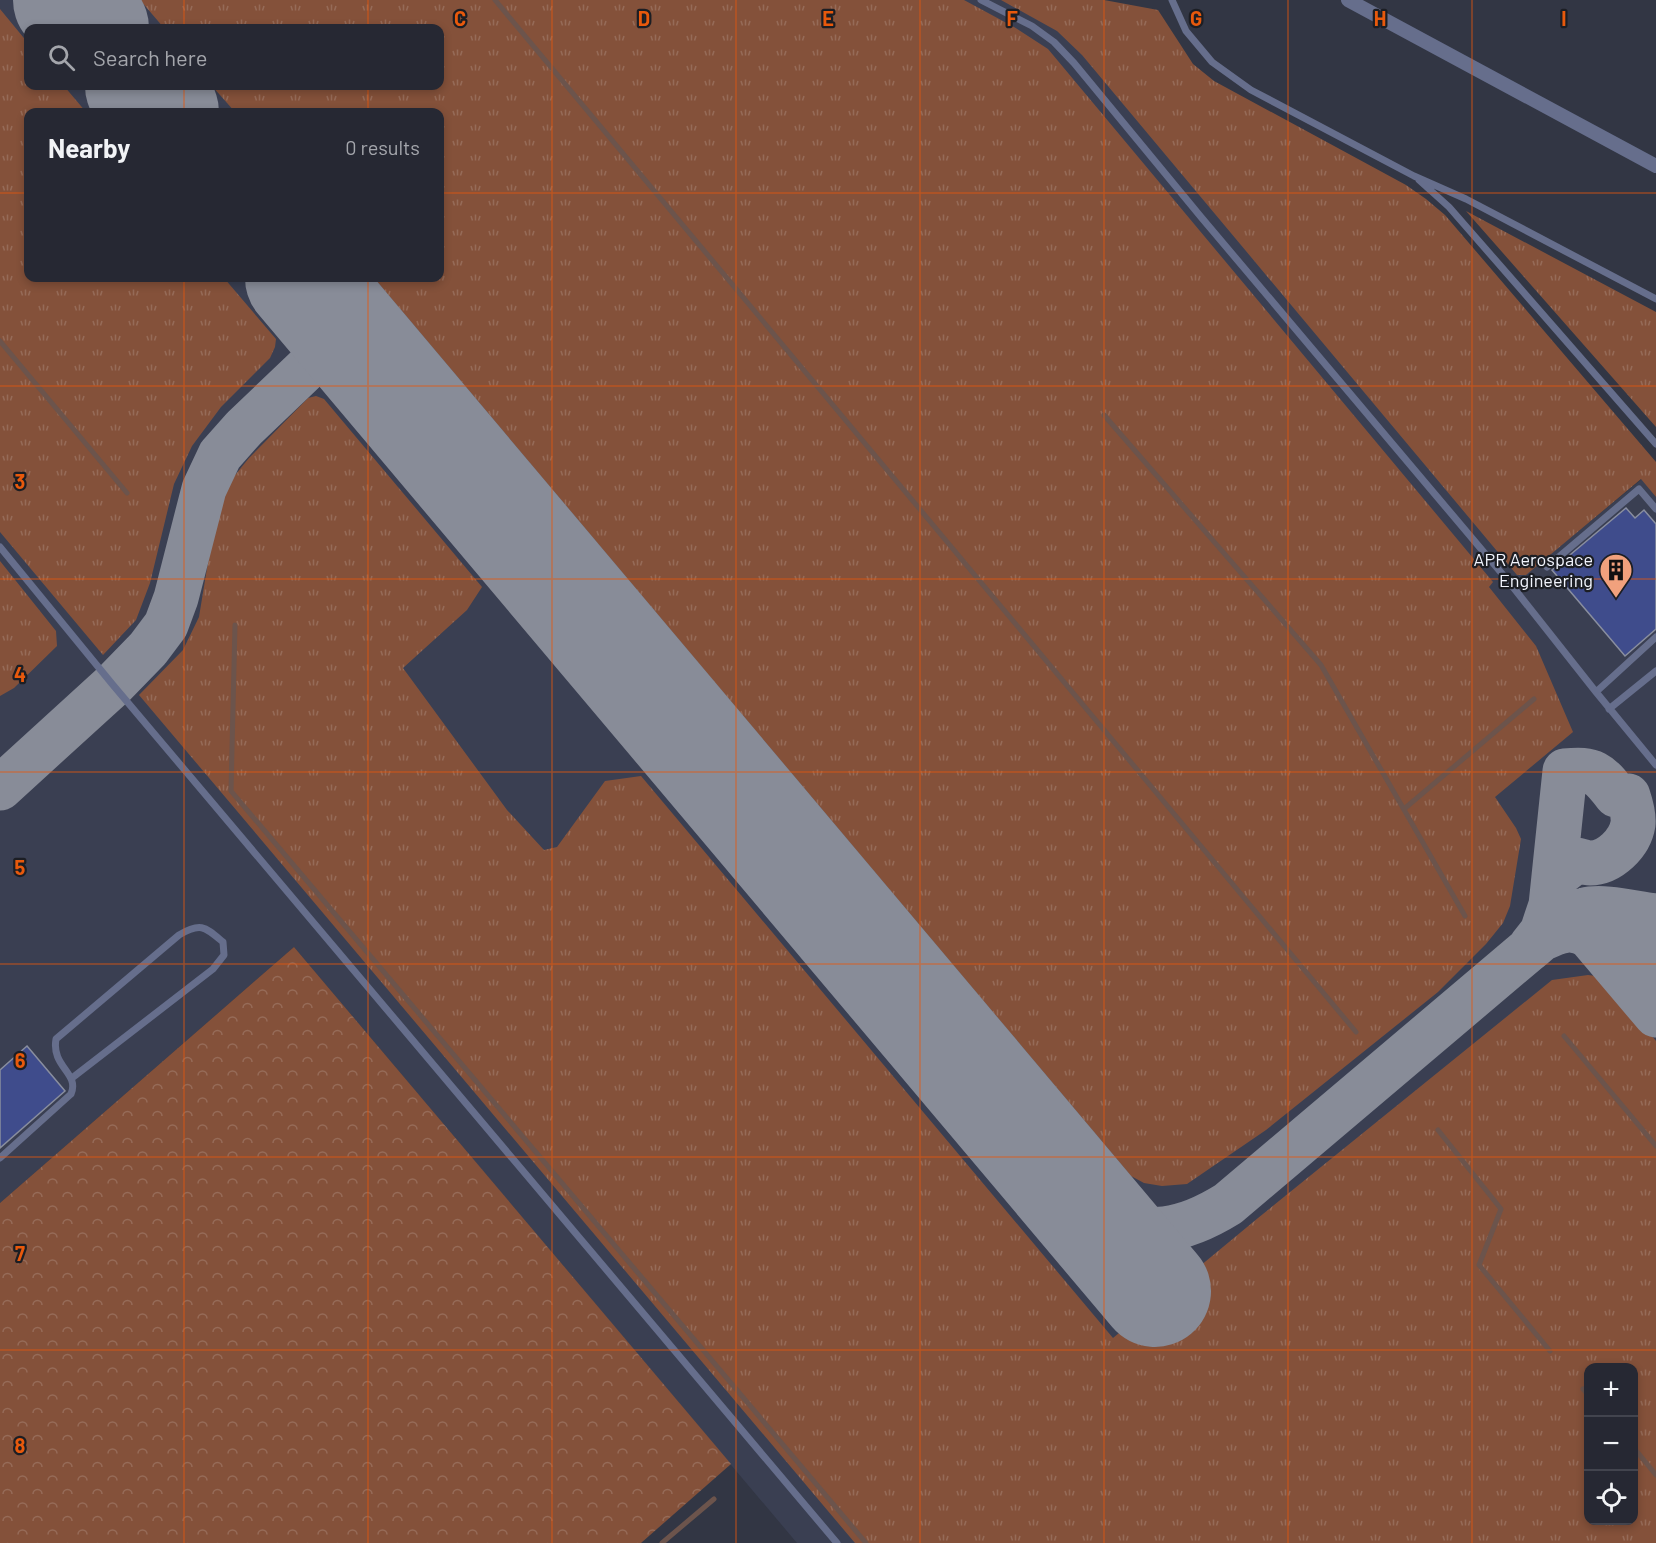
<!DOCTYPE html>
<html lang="en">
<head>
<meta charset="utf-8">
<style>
  :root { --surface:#262833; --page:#32343f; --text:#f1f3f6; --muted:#a4a6ac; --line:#42444e }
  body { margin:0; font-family:Barlow,sans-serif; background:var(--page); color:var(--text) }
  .controls { position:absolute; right:18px; bottom:18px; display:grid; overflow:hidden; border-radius:12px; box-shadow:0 3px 9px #0003 }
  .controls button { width:54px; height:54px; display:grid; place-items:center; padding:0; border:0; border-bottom:2px solid var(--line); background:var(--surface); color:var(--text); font:30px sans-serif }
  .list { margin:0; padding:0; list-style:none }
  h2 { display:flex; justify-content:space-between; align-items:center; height:78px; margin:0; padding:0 24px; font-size:26px }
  h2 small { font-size:20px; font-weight:400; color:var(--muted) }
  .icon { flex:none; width:33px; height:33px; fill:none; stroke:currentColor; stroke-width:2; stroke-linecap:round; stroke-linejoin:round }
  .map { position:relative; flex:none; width:1656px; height:1543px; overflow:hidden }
  .search { position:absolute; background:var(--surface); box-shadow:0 3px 9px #0003; left:24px; top:24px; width:420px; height:66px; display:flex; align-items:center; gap:15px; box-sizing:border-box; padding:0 21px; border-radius:12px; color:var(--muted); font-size:22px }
  .panel { position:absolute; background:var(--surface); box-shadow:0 3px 9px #0003; left:24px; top:108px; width:420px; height:174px; border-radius:12px }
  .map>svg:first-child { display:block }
  .built { fill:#3a3f52; fill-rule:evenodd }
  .grass { fill:url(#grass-tufts); fill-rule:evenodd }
  .forest { fill:url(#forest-crowns) }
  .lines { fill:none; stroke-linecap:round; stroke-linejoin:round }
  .stream { stroke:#6c544c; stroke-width:5 }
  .taxiway { stroke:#888c98; stroke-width:45 }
  .runway { stroke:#888c98; stroke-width:112 }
  .building { fill:#3f4c8c; stroke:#898e9f; stroke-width:1.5 }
  .lane { stroke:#666e8c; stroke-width:7 }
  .street { stroke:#666e8c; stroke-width:14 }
  .grid { fill:none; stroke:#e8590c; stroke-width:1.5; stroke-opacity:0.55 }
  .labels { text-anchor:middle; stroke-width:4.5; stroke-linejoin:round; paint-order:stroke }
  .poi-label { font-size:18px; fill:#f2f5fe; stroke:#1c1e24; text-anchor:end }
  .grid-label { font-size:20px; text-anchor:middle; font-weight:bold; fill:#e8590c; stroke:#1c1e24; stroke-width:4.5; stroke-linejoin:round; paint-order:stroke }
</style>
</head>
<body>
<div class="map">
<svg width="1656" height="1543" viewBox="0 0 1656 1543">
  <defs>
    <pattern id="grass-tufts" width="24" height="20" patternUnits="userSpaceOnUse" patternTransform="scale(1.5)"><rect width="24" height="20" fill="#84513a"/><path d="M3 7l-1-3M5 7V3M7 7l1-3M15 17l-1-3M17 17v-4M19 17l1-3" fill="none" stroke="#966b58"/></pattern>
    <pattern id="forest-crowns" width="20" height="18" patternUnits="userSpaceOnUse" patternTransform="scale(1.5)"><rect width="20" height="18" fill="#84513a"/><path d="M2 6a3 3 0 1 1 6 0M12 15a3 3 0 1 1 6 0" fill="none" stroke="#966b58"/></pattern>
  </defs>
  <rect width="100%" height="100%" fill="#323644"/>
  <!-- built -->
  <path class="built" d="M0 0H1038L1526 574 1642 479 1656 497V1543H797L294 947 0 1203ZM28 28H440V86H28ZM28 112H440V278H28ZM1588 1368H1634V1520H1588Z"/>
  <!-- grass -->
  <path class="grass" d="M140 0H964L1014 27 1048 49 1493 582 1489 587 1536 646 1573 732 1495 797 1516 828 1521 839 1510 906 1503 923 1486 944 1438 992 1266 1130 1187 1184 1162 1186 1144 1183 1131 1176 374 278H440V112H235L212 86H440V28H164Z
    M1001 0H1104L1158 10 1193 64 1214 81 1406 185 1426 199 1445 215 1656 462V497L1641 479 1526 575H1517L1082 55 1057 31Z
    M0 9 28 43V86H64L86 112H28V278H224L276 339 275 347 270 358 221 407 192 446 174 484 150 583 136 620 103 655 0 532Z
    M1466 211 1656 312V427Z
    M316 396 324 399 482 587 467 610 403 668 507 810 544 850 557 847 605 781 641 776 1113 1338 1258 1218 1552 980 1588 975 1604 977 1656 1041V1543H855L139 695 183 650 199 617 210 550 220 509 231 480 249 458 308 398ZM1588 1368H1634V1520H1588Z
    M0 561 56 631 57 646 14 688 0 696Z"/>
  <!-- forest -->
  <path class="forest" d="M294 947 731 1464 641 1543H0V1203Z"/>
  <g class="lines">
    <!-- stream -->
    <path class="stream" d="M495 0 1356 1032
      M0 341 127 493
      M1104 415 1321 665 1465 916
      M235 625 231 791 866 1543
      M1404 809 1534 699
      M1564 1036 1656 1146
      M1438 1130 1501 1209 1479 1265 1550 1351
      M1583 1389 1588 1395
      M1634 1448 1656 1475
      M662 1543 714 1499"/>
    <!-- taxiway -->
    <path class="taxiway" d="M310 365C331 342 326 321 315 294
      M0 788 113 685 148 649 166 625 176 598 204 489 220 455 244 428 310 365 337 356 364 364 381 374
      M1623 924 1656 962
      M1544 938C1560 930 1572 926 1589 936L1656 1015
      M1531 946 1542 932 1551 905 1565 771C1594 768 1599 773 1616 795L1628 796C1631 805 1634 815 1633 824 1630 843 1610 863 1590 863 1586 863 1581 861 1577 860L1555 877
      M1051 1168C1067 1182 1082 1198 1100 1211 1144 1242 1186 1230 1228 1204L1527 951C1544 938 1563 915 1585 910 1603 905 1637 914 1656 916"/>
    <!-- runway -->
    <path class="runway" d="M69 0 93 28
      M141 86 163 112
      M301 278 1155 1291"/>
  </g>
  <!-- building -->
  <path class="building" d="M1626 508 1635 518 1644 510 1656 524V629L1625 656 1552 570Z
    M27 1046 65 1091 0 1148V1070Z"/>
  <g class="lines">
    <!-- lane -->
    <path class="lane" d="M981 0 1032 26 1054 42 1074 63 1201 217 1509 582 1596 692 1656 765
      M1172 0 1186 31 1212 62 1251 90 1414 176 1466 199 1656 299
      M1419 180 1449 207 1656 444
      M0 547 113 685 837 1543
      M1547 567 1639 489 1656 509
      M1596 692 1656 637
      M1609 709 1656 671
      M0 1158 71 1094C80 1073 51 1067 56 1039L179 935C201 922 205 927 223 942L224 955 213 969 72 1078"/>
    <!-- street -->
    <path class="street" d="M1348 0 1656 166"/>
  </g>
  <!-- grid -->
  <path class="grid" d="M184 0V28M368 0V28M552 0V1543M736 0V1543M920 0V1543M1104 0V1543M1288 0V1543M1472 0V1543M184 86V112M368 86V112M0 193H28M440 193H1656M184 278V1543M368 278V1543M0 386H1656M0 579H1656M0 772H1656M0 964H1656M0 1157H1656M0 1350H1656"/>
  <!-- icons -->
  <defs>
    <g id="building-pin" transform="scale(1.725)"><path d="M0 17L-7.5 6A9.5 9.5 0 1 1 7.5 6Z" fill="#f1a17d" stroke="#1c1e24"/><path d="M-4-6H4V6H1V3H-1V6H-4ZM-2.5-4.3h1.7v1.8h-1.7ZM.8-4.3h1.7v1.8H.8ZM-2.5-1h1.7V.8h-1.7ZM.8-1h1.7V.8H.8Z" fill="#111"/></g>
  </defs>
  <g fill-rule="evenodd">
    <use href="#building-pin" x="1616" y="570"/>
  </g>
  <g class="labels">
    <!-- poi labels -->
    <g class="poi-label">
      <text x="1593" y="566">APR Aerospace<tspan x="1593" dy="21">Engineering</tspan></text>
    </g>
  </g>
  <g class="grid-label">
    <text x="460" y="26">C</text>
    <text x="644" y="26">D</text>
    <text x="828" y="26">E</text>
    <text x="1012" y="26">F</text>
    <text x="1196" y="26">G</text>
    <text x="1380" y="26">H</text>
    <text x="1564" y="26">I</text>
    <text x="20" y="489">3</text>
    <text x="20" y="682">4</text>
    <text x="20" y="875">5</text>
    <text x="20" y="1068">6</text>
    <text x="20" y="1261">7</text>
    <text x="20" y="1453">8</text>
  </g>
</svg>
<div class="controls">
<button>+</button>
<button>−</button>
<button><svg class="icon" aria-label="locate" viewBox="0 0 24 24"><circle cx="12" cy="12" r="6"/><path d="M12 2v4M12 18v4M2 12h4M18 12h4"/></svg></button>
</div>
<div class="search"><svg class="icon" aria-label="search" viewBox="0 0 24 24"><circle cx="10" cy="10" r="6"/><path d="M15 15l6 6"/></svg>Search here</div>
<section class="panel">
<h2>Nearby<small>0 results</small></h2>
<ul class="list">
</ul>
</section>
</div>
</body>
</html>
